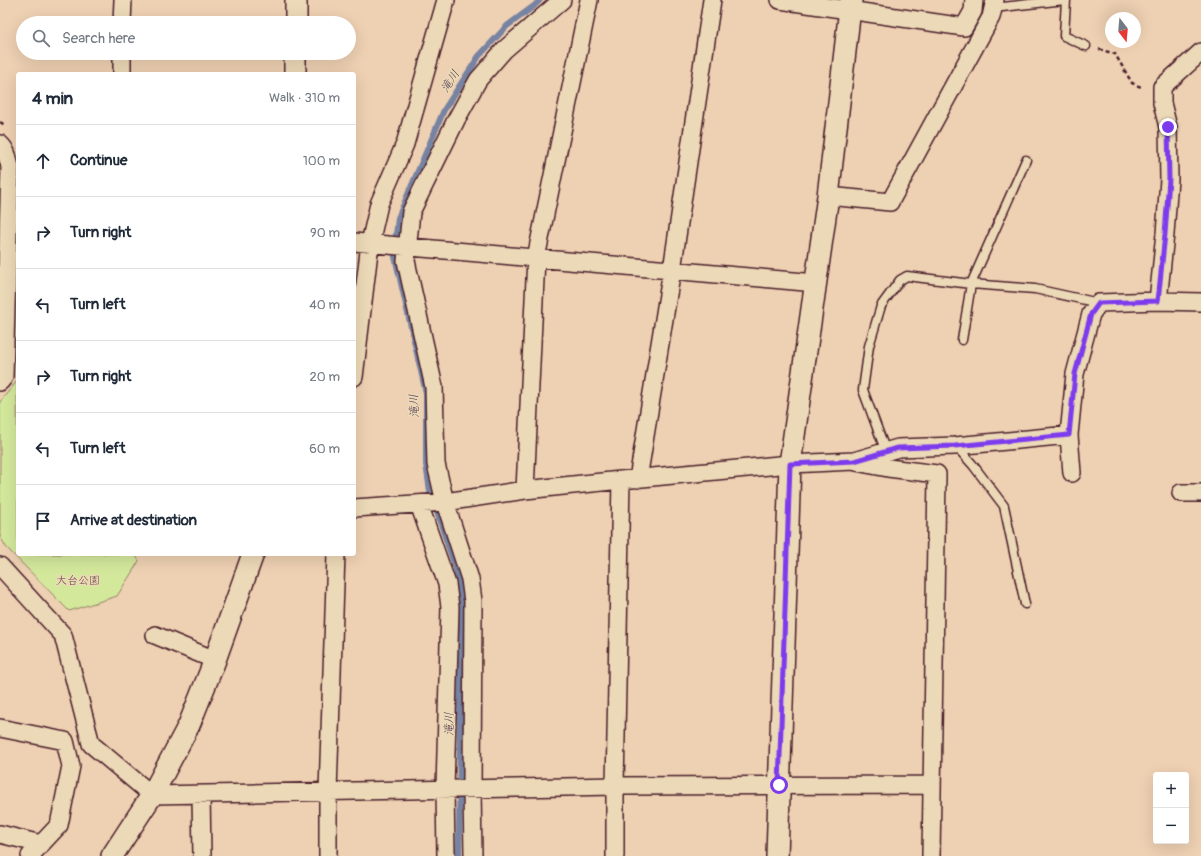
<!DOCTYPE html>
<html lang="en">
<head>
<meta charset="utf-8">
<style>
  :root { --surface:#fff; --page:#f2f2f3; --text:#1f2937; --muted:#747a83; --line:#e0e1e3 }
  body { margin:0; font-family:Pangolin,"Klee One",sans-serif; background:var(--page); color:var(--text) }
  .controls { position:absolute; right:12px; bottom:12px; display:grid; overflow:hidden; border-radius:4px; box-shadow:0 4px 16px #0002 }
  .controls button { width:36px; height:36px; display:grid; place-items:center; padding:0; border:0; border-bottom:1px solid var(--line); background:var(--surface); color:var(--text); font:20px sans-serif }
  .compass { position:absolute; left:1105px; top:12px; width:36px; height:36px; border-radius:50%; background:var(--surface); box-shadow:0 4px 16px #0002; rotate:164deg }
  .stop { position:absolute; width:12px; height:12px; margin:-9px; border:3px solid #7c3aed; border-radius:50%; background:#fff }
  .stop.end { background:#7c3aed; border-color:#fff; box-shadow:0 1px 4px #0008 }
  .list { margin:0; padding:0; list-style:none }
  h2 { display:flex; justify-content:space-between; align-items:center; height:52px; margin:0; padding:0 16px; font-size:17px }
  h2 small { font-size:13px; font-weight:400; color:var(--muted) }
  .list li { display:grid; grid-template-columns:26px 1fr auto; gap:12px; align-items:center; box-sizing:border-box; height:72px; padding:0 16px; border-top:1px solid var(--line) }
  .list b { display:block; font-size:15px; white-space:nowrap }
  .list em { font-size:13px; font-style:normal; color:var(--muted) }
  .icon { flex:none; width:22px; height:22px; fill:none; stroke:currentColor; stroke-width:2; stroke-linecap:round; stroke-linejoin:round }
  .map { position:relative; flex:none; width:1201px; height:856px; overflow:hidden }
  .search { position:absolute; background:var(--surface); box-shadow:0 4px 16px #0002; left:16px; top:16px; width:340px; height:44px; display:flex; align-items:center; gap:10px; box-sizing:border-box; padding:0 14px; border-radius:22px; color:var(--muted); font-size:15px }
  .panel { position:absolute; background:var(--surface); box-shadow:0 4px 16px #0002; left:16px; top:72px; width:340px; height:484px; border-radius:4px }
  .map>svg:first-child { display:block }
  .green { fill:#d4e89c; stroke:#8f8464 }
  .lines { fill:none; stroke-linecap:round; stroke-linejoin:round }
  .stream { stroke:#7783a2; stroke-width:6 }
  .service-casing { stroke:#4a1f2b; stroke-width:11 }
  .minor-casing { stroke:#4a1f2b; stroke-width:20 }
  .tertiary-casing { stroke:#4a1f2b; stroke-width:24 }
  .path { stroke:#4a1f2b; stroke-width:2.5; stroke-dasharray:4 3; stroke-linecap:butt }
  .service { stroke:#ecd9b7; stroke-width:8 }
  .minor { stroke:#ecd9b7; stroke-width:17 }
  .tertiary { stroke:#ecd9b7; stroke-width:21 }
  .route { stroke:#7c3aed; stroke-width:5 }
  .labels { text-anchor:middle; stroke-width:3; stroke-linejoin:round; paint-order:stroke }
  .park-label { font-size:11px; fill:#5f3d3c; stroke:#ecd9b7 }
  .water-label { font-size:12px; font-style:italic; fill:#594053; stroke:#ecd9b7 }
</style>
</head>
<body>
<div class="map">
<svg width="1201" height="856" viewBox="0 0 1201 856">
  <rect width="100%" height="100%" fill="#eed0b2"/>
  <filter id="ink" filterUnits="userSpaceOnUse"><feTurbulence type="fractalNoise" baseFrequency=".025" numOctaves="2"/><feDisplacementMap in="SourceGraphic" scale="8" xChannelSelector="R" yChannelSelector="G"/><feConvolveMatrix kernelMatrix="1 2 1 2 8 2 1 2 1" color-interpolation-filters="sRGB"/></filter>
  <g filter="url(#ink)">
    <!-- green -->
    <path class="green" d="M17 381 18 554H135L139 561 117 596 69 611 6 547 0 536V402Z"/>
    <g class="lines">
      <!-- stream -->
      <path class="stream" d="M459 856 461 600 456 569 430 491 426 464V393L394 252 398 218 444 110 479 56 507 26 534 6 540 0"/>
      <!-- service casing -->
      <g class="service-casing">
        <path id="service" d="M1066 0 1064 36 1086 46
          M993 8 1065 0
          M962 340 971 284 1026 160
          M956 446 973 465 1004 506 1025 604
          M886 452 863 390 869 346 881 306 900 280 907 276 971 284 1035 289 1099 303"/>
      </g>
      <!-- minor casing -->
      <g class="minor-casing">
        <path id="minor" d="M780 0 964 27 973 11 974 0
          M122 23 123 0
          M122 74V53
          M0 144C7 150 8 159 10 167L4 377 0 382
          M828 196 890 202 991 17 995 0
          M354 242 816 283
          M1158 301 1165 234 1169 179 1168 127 1162 103V87L1201 52
          M354 377 370 243 379 204 405 144 446 0
          M856 462 888 468 937 474 931 856
          M1072 473 1069 435 1075 374 1091 314 1099 303 1158 301 1201 302
          M638 479 672 270 712 0
          M525 490 536 258 589 0
          M1181 493H1201
          M419 504 447 584 450 607 445 789 446 856
          M354 508 445 502 525 490 621 480 790 464 854 461 898 448 955 446 1069 435
          M0 566 63 635 91 744 152 795 615 786 932 785
          M155 635 215 660
          M0 728 65 741 71 766 59 825 30 856
          M201 795 202 856
          M0 834 41 844
          M328 856V791L336 554
          M473 856 472 789 473 601 470 579 445 502 436 464 434 387 406 261 411 212 456 120 478 80 504 50 562 0
          M615 856V786L621 480"/>
      </g>
      <!-- tertiary casing -->
      <g class="tertiary-casing">
        <path id="tertiary" d="M296 23V0
          M295 74V53
          M112 856 152 795 189 725 215 660 253 554
          M777 856 790 464 828 196 851 0"/>
      </g>
      <!-- path -->
      <path class="path" d="M1099 49 1115 54 1132 83 1143 88
        M0 122 5 125"/>
      <!-- service -->
      <use href="#service" class="service"/>
      <!-- minor -->
      <use href="#minor" class="minor"/>
      <!-- tertiary -->
      <use href="#tertiary" class="tertiary"/>
    </g>
  </g>
  <g class="lines" filter="url(#ink)">
    <!-- route -->
    <path class="route" d="M779 785 790 464 854 461 898 448 955 446 1069 435 1075 374 1091 314 1099 303 1158 301 1165 234 1169 179 1168 127"/>
  </g>
  <g class="labels">
    <!-- park labels -->
    <g class="park-label">
      <text x="78" y="584">大台公園</text>
    </g>
    <!-- water labels -->
    <g class="water-label">
      <text transform="translate(450 81) rotate(-57)" y="4">滝川</text>
      <text transform="translate(414 406) rotate(-93)" y="4">滝川</text>
      <text transform="translate(449 724) rotate(-90)" y="4">滝川</text>
    </g>
  </g>
</svg>
<div class="controls">
<button>+</button>
<button>−</button>
</div>
<svg class="compass" viewBox="-18 -18 36 36"><path d="M0-13l5 13h-10z" fill="#e53935"/><path d="M0 13l5-13h-10z" fill="#747a83"/></svg>
<div class="stop" style="left:779px;top:785px"></div>
<div class="stop end" style="left:1168px;top:127px"></div>
<div class="search"><svg class="icon" aria-label="search" viewBox="0 0 24 24"><circle cx="10" cy="10" r="6"/><path d="M15 15l6 6"/></svg>Search here</div>
<section class="panel">
<h2>4 min<small>Walk · 310 m</small></h2>
<ul class="list">
<li><svg class="icon" aria-label="ahead" viewBox="0 0 24 24"><path d="M12 20V5M6 11l6-6 6 6"/></svg><div><b>Continue</b></div><em>100 m</em></li>
<li><svg class="icon" aria-label="right" viewBox="0 0 24 24"><path d="M7 20v-9h11M14 6l5 5-5 5"/></svg><div><b>Turn right</b></div><em>90 m</em></li>
<li><svg class="icon" aria-label="left" viewBox="0 0 24 24"><path d="M17 20v-9H6M10 6l-5 5 5 5"/></svg><div><b>Turn left</b></div><em>40 m</em></li>
<li><svg class="icon" aria-label="right" viewBox="0 0 24 24"><path d="M7 20v-9h11M14 6l5 5-5 5"/></svg><div><b>Turn right</b></div><em>20 m</em></li>
<li><svg class="icon" aria-label="left" viewBox="0 0 24 24"><path d="M17 20v-9H6M10 6l-5 5 5 5"/></svg><div><b>Turn left</b></div><em>60 m</em></li>
<li><svg class="icon" aria-label="arrive" viewBox="0 0 24 24"><path d="M6 21V4h12l-3 4 3 4H6"/></svg><div><b>Arrive at destination</b></div></li>
</ul>
</section>
</div>
</body>
</html>
